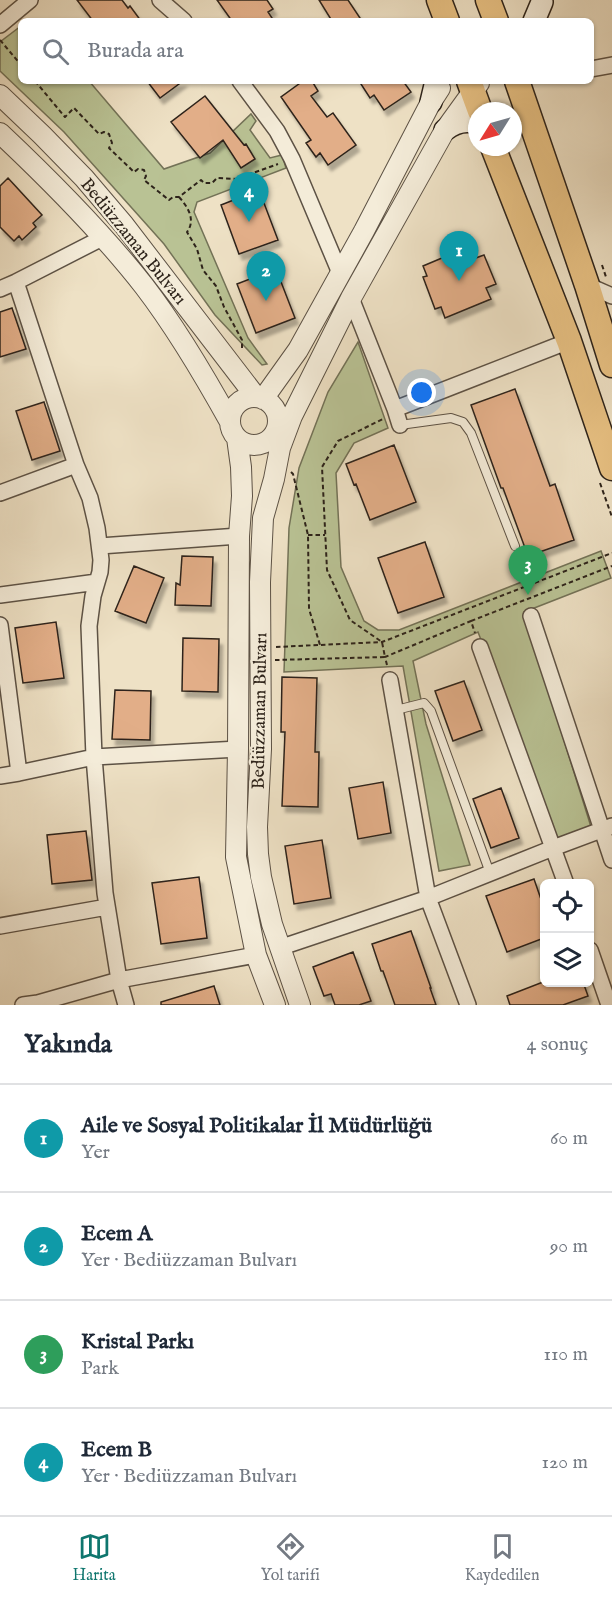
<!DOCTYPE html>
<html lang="tr">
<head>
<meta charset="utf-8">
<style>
  :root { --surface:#fff; --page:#f6f6f7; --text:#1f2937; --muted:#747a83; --line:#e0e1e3; --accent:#0f766e }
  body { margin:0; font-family:"IM FELL English",serif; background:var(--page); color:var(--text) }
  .controls { position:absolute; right:18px; bottom:18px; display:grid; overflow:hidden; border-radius:9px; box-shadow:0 2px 4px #0004 }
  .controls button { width:54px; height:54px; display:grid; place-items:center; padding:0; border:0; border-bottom:2px solid var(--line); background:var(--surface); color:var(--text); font:30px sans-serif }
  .compass { position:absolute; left:468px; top:102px; width:54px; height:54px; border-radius:50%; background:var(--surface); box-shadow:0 2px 4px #0004; rotate:233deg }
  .you { position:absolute; left:422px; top:393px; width:21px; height:21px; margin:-15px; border:4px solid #fff; border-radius:50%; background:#1a73e8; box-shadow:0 0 0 9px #1a73e833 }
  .badge { display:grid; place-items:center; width:39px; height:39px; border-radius:50%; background:var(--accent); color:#fff; font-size:20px; font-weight:700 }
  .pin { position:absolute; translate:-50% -50px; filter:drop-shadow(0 2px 3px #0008) }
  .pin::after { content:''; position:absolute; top:32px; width:21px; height:18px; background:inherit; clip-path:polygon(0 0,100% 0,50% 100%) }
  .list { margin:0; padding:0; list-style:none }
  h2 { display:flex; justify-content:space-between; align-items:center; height:78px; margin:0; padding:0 24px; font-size:26px }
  h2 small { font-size:20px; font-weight:400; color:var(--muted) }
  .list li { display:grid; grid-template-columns:39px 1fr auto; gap:18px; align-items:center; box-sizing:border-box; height:108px; padding:0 24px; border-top:2px solid var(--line) }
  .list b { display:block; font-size:22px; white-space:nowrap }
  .list p { margin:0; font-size:20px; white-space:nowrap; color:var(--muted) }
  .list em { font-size:20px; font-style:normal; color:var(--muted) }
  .icon { flex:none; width:33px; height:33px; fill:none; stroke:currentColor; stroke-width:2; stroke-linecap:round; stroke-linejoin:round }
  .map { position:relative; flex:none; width:612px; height:1005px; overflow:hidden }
  .search { position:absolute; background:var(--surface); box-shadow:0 2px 4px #0004; left:18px; right:18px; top:18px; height:66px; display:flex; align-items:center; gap:15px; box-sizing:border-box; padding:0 21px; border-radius:9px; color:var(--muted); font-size:22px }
  .sheet { height:510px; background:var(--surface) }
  nav { display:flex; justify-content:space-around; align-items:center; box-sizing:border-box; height:84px; border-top:2px solid var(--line); background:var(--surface); font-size:16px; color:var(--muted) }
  nav a { display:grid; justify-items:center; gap:3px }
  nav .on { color:var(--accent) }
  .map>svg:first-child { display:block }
  .green { fill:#b9c294; stroke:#737257; stroke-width:1.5 }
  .building { fill:#e2ae88; stroke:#2d231a; stroke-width:1.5; filter:url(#shadow) }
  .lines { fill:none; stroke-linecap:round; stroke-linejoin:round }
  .service-casing { stroke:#5d5245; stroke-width:10 }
  .minor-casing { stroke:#5d5245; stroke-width:18 }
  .tertiary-casing { stroke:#5d5245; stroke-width:22 }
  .secondary-casing { stroke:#2d231a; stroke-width:24 }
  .primary-casing { stroke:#2d231a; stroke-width:27 }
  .path { stroke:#2d231a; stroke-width:2; stroke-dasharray:4.5 3; stroke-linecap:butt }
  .service { stroke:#f4ecd9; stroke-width:8 }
  .minor { stroke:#f4ecd9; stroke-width:15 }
  .tertiary { stroke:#f4ecd9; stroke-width:20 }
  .secondary { stroke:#f4ecd9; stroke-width:21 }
  .primary { stroke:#e7c082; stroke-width:24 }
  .labels { text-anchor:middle; stroke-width:4.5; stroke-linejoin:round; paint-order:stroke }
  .street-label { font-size:18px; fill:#2d231a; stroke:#f4ecd9 }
</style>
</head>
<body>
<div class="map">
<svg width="612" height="1005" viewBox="0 0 612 1005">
  <defs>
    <filter id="shadow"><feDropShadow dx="3.5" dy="6" stdDeviation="1.5" flood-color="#0004"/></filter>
  </defs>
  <rect width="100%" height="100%" fill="#eee1c5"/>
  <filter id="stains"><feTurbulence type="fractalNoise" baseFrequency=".00333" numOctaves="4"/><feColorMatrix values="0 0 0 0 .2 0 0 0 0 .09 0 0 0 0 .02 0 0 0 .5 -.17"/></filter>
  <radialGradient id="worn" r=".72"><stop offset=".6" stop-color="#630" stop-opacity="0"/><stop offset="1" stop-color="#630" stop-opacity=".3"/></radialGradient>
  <!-- green -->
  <path class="green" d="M21 26V81H89L164 169 210 153 251 114 256 121 250 130 270 158 282 155 286 168 197 202 194 212 248 338 267 364 262 365 215 315 164 244 64 132 0 71V42Z
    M358 342 388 428 354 443 336 473 341 567 364 621 378 630H399L601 551 611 578 524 612 592 830 558 841 478 632 413 661 426 724 470 865 439 871 403 666 284 672 289 528 299 468 328 392Z"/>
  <!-- building -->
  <path class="building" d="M77 0H122L128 8 130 6 141 21H93Z
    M217 0H267L273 9 268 12 274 21H232Z
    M319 0H348L362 21H332Z
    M147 81H183L160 98Z
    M303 81H312L318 91 311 96 327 117 333 113 356 145 328 165 320 153 316 157 306 143 311 140 281 97Z
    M359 81H403L411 92 384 110 374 95 370 98Z
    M205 96 244 145 246 144 255 159 241 168 223 140 200 158 171 122Z
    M8 178 42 215 33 223 36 227 22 240 19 236 14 241 0 227V186Z
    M259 190 278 240 239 254 221 205Z
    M468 247 473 259 484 255 496 284 486 288 491 299 445 318 441 307 435 309 423 277 427 276 423 266Z
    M276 269 295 318 256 333 237 284Z
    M12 308 26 349 0 357V312Z
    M515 389 550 486 555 484 574 540 528 556 503 488H501L471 405Z
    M44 402 60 451 32 460 16 411Z
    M394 445 416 502 370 520 356 484 354 485 346 464Z
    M425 542 444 597 398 613 378 558Z
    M182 556 213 557 211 606 175 605 176 583 180 585Z
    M134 566 164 578 146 623 115 611Z
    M56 622 64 678 23 683 15 628Z
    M183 638 219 639 218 692 182 691Z
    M282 677 317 678 315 752H319L318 807 282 806 285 732H281Z
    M464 681 482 730 453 741 435 691Z
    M115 690 151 691 150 740 112 739Z
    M383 782 391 833 358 839 349 788Z
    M501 788 519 838 491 848 473 799Z
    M86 831 92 880 52 884 47 835Z
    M322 840 331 898 294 904 285 846Z
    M199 877 207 938 161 944 152 883Z
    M534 879 544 908V938L507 952 486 896Z
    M411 931 431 988H430L436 1005H395L383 971H381L372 944Z
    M353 952 371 1001 359 1005H335L331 994 324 996 313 967Z
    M543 982H583L588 996 563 1005H510L507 996Z
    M214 986 220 1005H161V1002Z"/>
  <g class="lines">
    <!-- service casing -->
    <g class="service-casing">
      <path id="service" d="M400 425 451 418 463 422 471 433 515 546
        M396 710 424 703 431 711 490 873"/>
    </g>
    <!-- minor casing -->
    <g class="minor-casing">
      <path id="minor" d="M160 0 184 21
        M0 25 30 0
        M591 69 612 65
        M240 81 277 131 292 159 340 273
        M16 282 76 465 90 498 97 528 101 560 100 572 93 596 89 626 94 757 105 893 119 980 126 1005
        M587 285 612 296
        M0 289 16 282 104 237
        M351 298 395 409 569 341
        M395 409 400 425
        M0 493 76 465
        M100 546 239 536
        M0 595 97 582
        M531 616 612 860
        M0 625 19 773
        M480 647 566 884
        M390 680 428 898 468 1005
        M0 776 19 773 94 757 238 749
        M0 926 107 907
        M279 948 428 898 553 848 612 826
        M590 950 609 1005
        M23 1005 38 1003 119 980 256 955"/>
    </g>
    <!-- tertiary casing -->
    <g class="tertiary-casing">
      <path id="tertiary" d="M0 95 42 135 84 178 124 225 256 397
        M0 133C51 181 101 231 144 286 177 329 204 375 230 422
        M230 421a24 24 0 1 1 48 0a24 24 0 1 1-48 0Z
        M263 399 298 350 364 231 431 102 440 88
        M237 438 241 467 242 496 239 536 238 749 236 857 256 955 275 1005
        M300 1005 272 924 261 877 258 854 257 827 261 749 260 582 263 518 274 479 280 448 292 416 351 298 445 130 479 83"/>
    </g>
    <!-- secondary casing -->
    <g class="secondary-casing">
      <path id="secondary" d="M534 21 542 2
        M431 102 436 81
        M445 130C455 122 465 119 477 123"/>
    </g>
    <!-- primary casing -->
    <g class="primary-casing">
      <path id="primary" d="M439 0 447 21
        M488 0 496 21
        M469 81 480 111
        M517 81 587 285 612 365
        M493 147 569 341 612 468"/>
    </g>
    <!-- path -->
    <path class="path" d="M0 40 21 65
      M35 81 65 117 74 108 99 134 104 132 109 134 112 143 109 148 134 172 138 169 144 170 146 176 144 180 169 200 173 197H179L201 180 204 183H212L217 178 236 179 278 164
      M179 197C188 207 196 220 187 232L197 249 203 270 216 286 224 307 242 340V349
      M602 265 606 277
      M291 472 293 474 308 535 309 609 320 645
      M600 483 612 517
      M308 535H325
      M471 621 612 566
      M276 647 382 642 612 553
      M275 660 385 657 382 642 350 620 327 570 322 467 338 441 383 419
      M387 665 385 657 471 621 475 633"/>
    <!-- service -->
    <use href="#service" class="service"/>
    <!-- minor -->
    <use href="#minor" class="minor"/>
    <!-- tertiary -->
    <use href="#tertiary" class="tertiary"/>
    <!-- secondary -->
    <use href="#secondary" class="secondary"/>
    <!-- primary -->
    <use href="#primary" class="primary"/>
  </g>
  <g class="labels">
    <!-- street labels -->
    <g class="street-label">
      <text transform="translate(134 241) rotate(51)" y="6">Bediüzzaman Bulvarı</text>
      <text transform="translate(259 711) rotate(-89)" y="6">Bediüzzaman Bulvarı</text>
    </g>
  </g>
  <rect width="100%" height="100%" filter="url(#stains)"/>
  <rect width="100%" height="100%" fill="url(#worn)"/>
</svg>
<div class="controls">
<button><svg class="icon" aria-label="locate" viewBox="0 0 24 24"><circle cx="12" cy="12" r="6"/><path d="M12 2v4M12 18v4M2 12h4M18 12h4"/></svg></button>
<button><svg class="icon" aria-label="layers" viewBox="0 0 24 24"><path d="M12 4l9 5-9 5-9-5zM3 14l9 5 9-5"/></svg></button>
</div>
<svg class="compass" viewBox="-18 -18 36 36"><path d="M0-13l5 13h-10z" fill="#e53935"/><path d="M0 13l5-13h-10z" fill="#747a83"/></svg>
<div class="you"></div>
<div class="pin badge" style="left:459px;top:281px;background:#0f9aa8">1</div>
<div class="pin badge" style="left:266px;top:301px;background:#0f9aa8">2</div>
<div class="pin badge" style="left:528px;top:595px;background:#2e9e5b">3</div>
<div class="pin badge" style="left:249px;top:222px;background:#0f9aa8">4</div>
<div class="search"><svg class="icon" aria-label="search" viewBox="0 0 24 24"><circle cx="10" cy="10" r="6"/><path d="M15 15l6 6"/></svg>Burada ara</div>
</div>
<section class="sheet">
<h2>Yakında<small>4 sonuç</small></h2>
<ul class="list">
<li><span class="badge" style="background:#0f9aa8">1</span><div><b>Aile ve Sosyal Politikalar İl Müdürlüğü</b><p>Yer</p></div><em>60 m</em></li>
<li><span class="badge" style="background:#0f9aa8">2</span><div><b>Ecem A</b><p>Yer · Bediüzzaman Bulvarı</p></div><em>90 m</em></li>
<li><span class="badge" style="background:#2e9e5b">3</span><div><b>Kristal Parkı</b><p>Park</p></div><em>110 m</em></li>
<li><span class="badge" style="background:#0f9aa8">4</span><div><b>Ecem B</b><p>Yer · Bediüzzaman Bulvarı</p></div><em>120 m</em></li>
</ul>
</section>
<nav>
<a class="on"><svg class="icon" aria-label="map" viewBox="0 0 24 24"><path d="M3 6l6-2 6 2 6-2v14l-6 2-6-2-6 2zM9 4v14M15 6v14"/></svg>Harita</a>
<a><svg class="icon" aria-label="directions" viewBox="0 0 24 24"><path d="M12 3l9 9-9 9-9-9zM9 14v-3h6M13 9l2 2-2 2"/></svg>Yol tarifi</a>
<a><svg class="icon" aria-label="saved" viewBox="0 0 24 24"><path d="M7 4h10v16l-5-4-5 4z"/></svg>Kaydedilen</a>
</nav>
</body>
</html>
